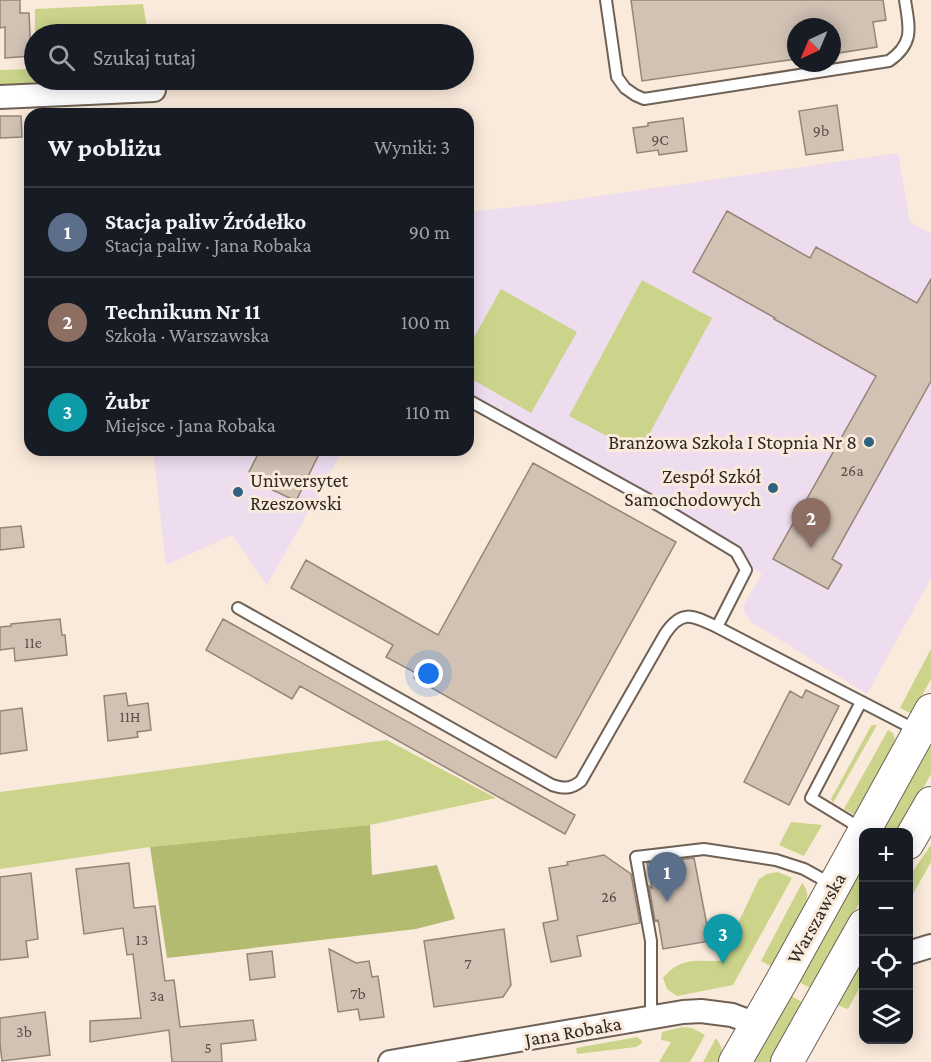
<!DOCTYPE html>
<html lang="pl">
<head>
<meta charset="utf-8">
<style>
  :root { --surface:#171b24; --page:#20242c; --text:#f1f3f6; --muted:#9ea1a6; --line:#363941; --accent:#9ab2c0 }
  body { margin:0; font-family:"Crimson Pro",serif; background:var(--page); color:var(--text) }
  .controls { position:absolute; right:18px; bottom:18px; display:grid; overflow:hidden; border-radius:12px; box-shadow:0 3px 15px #0003 }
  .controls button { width:54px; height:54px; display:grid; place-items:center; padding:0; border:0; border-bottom:2px solid var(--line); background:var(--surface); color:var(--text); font:30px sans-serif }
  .compass { position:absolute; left:787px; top:18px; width:54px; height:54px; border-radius:50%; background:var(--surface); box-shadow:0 3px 15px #0003; rotate:224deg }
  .you { position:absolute; left:429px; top:674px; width:21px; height:21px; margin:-15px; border:4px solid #fff; border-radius:50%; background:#1a73e8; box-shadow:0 0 0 9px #1a73e833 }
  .badge { display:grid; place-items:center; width:39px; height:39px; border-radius:50%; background:var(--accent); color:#fff; font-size:20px; font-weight:700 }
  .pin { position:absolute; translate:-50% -50px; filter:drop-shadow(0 2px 3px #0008) }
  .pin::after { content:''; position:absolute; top:32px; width:21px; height:18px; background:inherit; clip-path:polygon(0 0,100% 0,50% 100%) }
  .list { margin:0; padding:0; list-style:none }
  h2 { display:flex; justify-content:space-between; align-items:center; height:78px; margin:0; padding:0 24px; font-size:26px }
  h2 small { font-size:20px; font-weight:400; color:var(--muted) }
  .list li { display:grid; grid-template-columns:39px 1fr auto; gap:18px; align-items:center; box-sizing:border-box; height:90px; padding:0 24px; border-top:2px solid var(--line) }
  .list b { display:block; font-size:22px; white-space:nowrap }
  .list p { margin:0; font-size:20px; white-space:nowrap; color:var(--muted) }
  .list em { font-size:20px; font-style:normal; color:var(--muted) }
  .icon { flex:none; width:33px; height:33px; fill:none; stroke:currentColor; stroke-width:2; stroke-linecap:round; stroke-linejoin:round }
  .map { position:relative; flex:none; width:931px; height:1062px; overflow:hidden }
  .search { position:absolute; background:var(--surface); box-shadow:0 3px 15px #0003; left:24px; top:24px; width:450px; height:66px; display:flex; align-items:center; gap:15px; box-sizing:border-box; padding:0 21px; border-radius:33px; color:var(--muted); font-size:22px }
  .panel { position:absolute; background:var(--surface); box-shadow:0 3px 15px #0003; left:24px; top:108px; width:450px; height:348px; border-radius:18px }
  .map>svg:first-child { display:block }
  .education { fill:#edddef }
  .green { fill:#cbd48a }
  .forest { fill:#b3bb71 }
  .building { fill:#d1c2b4; stroke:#938578; stroke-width:1.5 }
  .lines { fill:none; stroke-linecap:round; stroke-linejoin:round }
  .lane-casing { stroke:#6f6155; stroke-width:14 }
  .street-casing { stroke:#6f6155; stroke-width:26 }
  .secondary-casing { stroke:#6f6155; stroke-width:34 }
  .lane { stroke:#fff; stroke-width:10 }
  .street { stroke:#fff; stroke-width:22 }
  .secondary { stroke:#fff; stroke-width:32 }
  .poi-dot { fill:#2f627f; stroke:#faeadb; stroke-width:2 }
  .labels { text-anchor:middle; stroke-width:6; stroke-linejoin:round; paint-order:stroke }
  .number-label { font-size:16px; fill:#584f47 }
  .poi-label { font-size:20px; fill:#2f2923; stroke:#faeadb; text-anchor:end }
  .street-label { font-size:20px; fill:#2f2923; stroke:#faeadb }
</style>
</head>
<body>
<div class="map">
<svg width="931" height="1062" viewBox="0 0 931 1062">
  <rect width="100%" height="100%" fill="#faeadb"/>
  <!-- education -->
  <path class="education" d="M898 153 910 222 931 234V578L867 694 751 622 744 612V604L762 574 468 403V212L551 203Z
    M153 450H343L267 585 232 535 166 565Z"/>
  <!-- green -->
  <path class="green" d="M143 4 148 34H35V9Z
    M34 39V80H155L0 88V70L34 69Z
    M642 280 712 318 639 453 569 416Z
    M501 289 577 332 531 413 468 377V348Z
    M931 649V679L912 714 900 708Z
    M873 725H877L833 803 831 799 871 726Z
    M888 730 893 733 895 739 893 747 855 815 844 809Z
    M387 740 496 798 370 825 150 847 0 869V792Z
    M931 741V774L899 832H880Z
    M791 822 822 825 804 856 779 845Z
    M931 845V862L909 901V877Z
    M863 862V896L812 989 797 981Z
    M778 872 792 878 733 985 677 996 667 989 663 978C680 957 696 961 720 961L759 879 767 874Z
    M802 883C809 891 808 897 805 906L772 967 761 961Z
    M861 960 863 961V981L848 1009 837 1005Z
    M789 995 804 1003 771 1062H752Z
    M682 1027 692 1028 705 1035 690 1062H659L671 1042 661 1040 662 1032Z
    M637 1037 642 1041 641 1044 636 1047 577 1054 576 1048Z
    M716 1038C723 1048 723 1051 719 1062H703Z"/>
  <!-- forest -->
  <path class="forest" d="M370 825 372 875 437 865 455 919 416 929 167 958 150 847Z"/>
  <!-- building -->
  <path class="building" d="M0 0H20V13H29L31 56 5 58V27L0 28Z
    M631 0H883L886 20 873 22 877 47 832 54V27H796V59L642 81Z
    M837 105 843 150 806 155 799 111Z
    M0 116H21L22 137 0 138Z
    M683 118 687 151 659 155 658 150 637 153 633 128 648 126V123Z
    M727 211 810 258 816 247 917 303 931 279V381L832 559 842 565 828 589 773 559 876 376 774 319 775 318 693 272Z
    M260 450H321L296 501 266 487 269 482 249 472Z
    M533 463 676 542 556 758 414 678 416 673 386 657 393 645 291 588 306 560 438 635Z
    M21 526 24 547 0 550V528Z
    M60 619 62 635H65L67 655 15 661 14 648 0 650V627L11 626V624Z
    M223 619 575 815 565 834 300 686 292 699 206 650Z
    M806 690 839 706 789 805 744 782 790 691 802 698Z
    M126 693 128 706 148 703 151 730 137 732 138 737 108 741 104 696Z
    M22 708 27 750 0 754V711Z
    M604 855 631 874 640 923 577 936 581 956 551 962 543 923 558 920 549 868 568 865 567 862Z
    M694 858 710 941 663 949 658 920 655 921 649 886 652 888 647 863Z
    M129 863 134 908 155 906 165 981 174 980 180 1027 253 1020 256 1040 221 1044 222 1062H172L169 1030 90 1042V1021L141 1018 133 954 127 955 123 928 84 934 76 869Z
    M31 873 38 939 26 941 28 957 0 960V877Z
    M504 929 511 985 503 997 434 1007 424 941Z
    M329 949 356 963 369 961 372 977 378 976 384 1017 360 1020 358 1009 338 1012Z
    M272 951 275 977 250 980 247 954Z
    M45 1012 50 1055 2 1061 0 1044V1018Z"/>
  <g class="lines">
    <!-- lane casing -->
    <g class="lane-casing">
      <path id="lane" d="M606 0 617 77 625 88 635 95 644 99 889 61C915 43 909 27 905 0
        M468 400 658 505 736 552 746 570 717 627 916 730
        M238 608 552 785C564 789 571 789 581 781L665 634C682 608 694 616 717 627
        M861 702 811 798 862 829
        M651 1018V941L636 857 704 849 776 860 804 869 833 885"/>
    </g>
    <!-- street casing -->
    <g class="street-casing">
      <path id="street" d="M0 97 154 90
        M908 953 931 946
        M390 1062 683 1012 701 1011 732 1015 756 1024"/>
    </g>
    <!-- secondary casing -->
    <g class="secondary-casing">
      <path id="secondary" d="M908 843 931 803
        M735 1062 781 982 931 710
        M787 1062 864 925"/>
    </g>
    <!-- lane -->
    <use href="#lane" class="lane"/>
    <!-- street -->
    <use href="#street" class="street"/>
    <!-- secondary -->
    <use href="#secondary" class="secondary"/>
  </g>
  <!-- markers -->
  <g class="poi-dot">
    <circle cx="869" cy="442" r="6"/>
    <circle cx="773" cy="488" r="6"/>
    <circle cx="238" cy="492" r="6"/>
  </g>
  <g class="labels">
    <!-- number labels -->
    <g class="number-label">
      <text x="821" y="136">9b</text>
      <text x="660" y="145">9C</text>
      <text x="852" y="476">26a</text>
      <text x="33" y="648">11e</text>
      <text x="130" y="722">11H</text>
      <text x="609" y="902">26</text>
      <text x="142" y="945">13</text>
      <text x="468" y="969">7</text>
      <text x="358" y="999">7b</text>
      <text x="157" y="1001">3a</text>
      <text x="24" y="1037">3b</text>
      <text x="208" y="1053">5</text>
    </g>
    <!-- poi labels -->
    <g class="poi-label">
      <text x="857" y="449">Branżowa Szkoła I Stopnia Nr 8</text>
      <text x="761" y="483">Zespół Szkół<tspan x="761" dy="23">Samochodowych</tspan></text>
      <text x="250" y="487" text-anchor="start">Uniwersytet<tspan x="250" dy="23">Rzeszowski</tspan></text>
    </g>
    <!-- street labels -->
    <g class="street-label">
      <text transform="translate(816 918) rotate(-61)" y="7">Warszawska</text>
      <text transform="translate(573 1031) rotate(-10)" y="7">Jana Robaka</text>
    </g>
  </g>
</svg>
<div class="controls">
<button>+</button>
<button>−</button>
<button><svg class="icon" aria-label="locate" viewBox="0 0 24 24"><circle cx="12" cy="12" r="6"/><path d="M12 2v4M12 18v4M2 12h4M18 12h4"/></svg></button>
<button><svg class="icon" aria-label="layers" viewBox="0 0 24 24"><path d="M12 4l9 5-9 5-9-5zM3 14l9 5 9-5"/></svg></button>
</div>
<svg class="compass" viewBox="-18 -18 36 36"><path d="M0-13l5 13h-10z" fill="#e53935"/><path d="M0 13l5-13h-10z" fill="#9ea1a6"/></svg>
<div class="you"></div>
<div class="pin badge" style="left:667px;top:902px;background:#5c6f8a">1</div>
<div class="pin badge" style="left:811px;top:548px;background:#8d6e63">2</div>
<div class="pin badge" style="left:723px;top:964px;background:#0f9aa8">3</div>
<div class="search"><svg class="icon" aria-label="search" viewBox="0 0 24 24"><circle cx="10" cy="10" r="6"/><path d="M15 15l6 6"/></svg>Szukaj tutaj</div>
<section class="panel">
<h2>W pobliżu<small>Wyniki: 3</small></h2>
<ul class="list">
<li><span class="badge" style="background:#5c6f8a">1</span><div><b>Stacja paliw Źródełko</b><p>Stacja paliw · Jana Robaka</p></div><em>90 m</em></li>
<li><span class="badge" style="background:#8d6e63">2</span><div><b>Technikum Nr 11</b><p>Szkoła · Warszawska</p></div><em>100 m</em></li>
<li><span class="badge" style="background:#0f9aa8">3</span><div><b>Żubr</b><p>Miejsce · Jana Robaka</p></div><em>110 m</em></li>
</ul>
</section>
</div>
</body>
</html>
